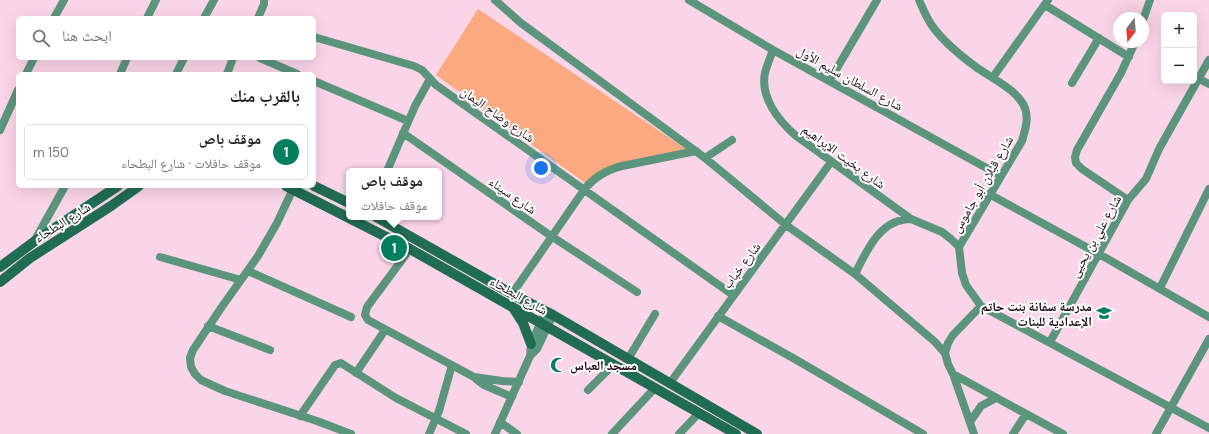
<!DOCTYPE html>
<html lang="ar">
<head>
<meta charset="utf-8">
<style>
  :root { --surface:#fff; --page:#f2f2f2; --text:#202124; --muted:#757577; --line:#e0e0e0; --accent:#017f5e }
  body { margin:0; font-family:"DM Sans","Noto Naskh Arabic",sans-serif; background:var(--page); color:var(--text); direction:rtl }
  .controls { position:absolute; right:12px; top:12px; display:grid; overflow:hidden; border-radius:6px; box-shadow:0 4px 16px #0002 }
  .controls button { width:36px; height:36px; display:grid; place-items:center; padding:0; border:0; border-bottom:1px solid var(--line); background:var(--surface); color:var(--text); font:20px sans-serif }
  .compass { position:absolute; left:1113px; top:12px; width:36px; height:36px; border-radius:50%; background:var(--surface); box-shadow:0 4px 16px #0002; rotate:196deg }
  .you { position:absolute; left:541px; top:168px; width:14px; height:14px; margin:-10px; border:3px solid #fff; border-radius:50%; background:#1a73e8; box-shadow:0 0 0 6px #1a73e833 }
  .badge { display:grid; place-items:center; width:26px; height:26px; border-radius:50%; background:var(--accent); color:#fff; font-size:13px; font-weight:700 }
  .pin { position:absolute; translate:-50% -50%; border:2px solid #fff; box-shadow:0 1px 4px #0006 }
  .popup { position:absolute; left:346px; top:168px; width:96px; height:52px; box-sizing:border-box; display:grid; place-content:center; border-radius:6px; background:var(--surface); filter:drop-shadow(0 1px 3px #0005); font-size:13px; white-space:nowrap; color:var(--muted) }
  .popup b { font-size:15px; color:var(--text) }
  .popup::after { content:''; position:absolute; left:50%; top:100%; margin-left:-8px; border:8px solid transparent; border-top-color:var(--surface) }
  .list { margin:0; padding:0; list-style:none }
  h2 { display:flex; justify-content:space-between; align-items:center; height:52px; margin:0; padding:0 16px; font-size:17px }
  h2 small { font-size:13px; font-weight:400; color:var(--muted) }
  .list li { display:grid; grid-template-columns:26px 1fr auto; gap:12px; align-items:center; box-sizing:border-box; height:56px; margin:0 8px 8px; padding:0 8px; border:1px solid var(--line); border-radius:6px }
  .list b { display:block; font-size:15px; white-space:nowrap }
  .list p { margin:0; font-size:13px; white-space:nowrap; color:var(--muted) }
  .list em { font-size:13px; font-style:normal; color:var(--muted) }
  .icon { flex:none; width:22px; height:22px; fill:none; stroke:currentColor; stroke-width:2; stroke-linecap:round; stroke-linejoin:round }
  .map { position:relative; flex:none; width:1209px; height:434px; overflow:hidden; direction:ltr }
  .search { position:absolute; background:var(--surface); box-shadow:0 4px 16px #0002; left:16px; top:16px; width:300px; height:44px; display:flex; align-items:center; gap:10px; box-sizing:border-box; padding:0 14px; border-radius:6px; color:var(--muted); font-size:15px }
  .panel { position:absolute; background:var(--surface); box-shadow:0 4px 16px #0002; left:16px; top:72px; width:300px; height:116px; border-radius:6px; direction:rtl }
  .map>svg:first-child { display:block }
  .green { fill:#fba980 }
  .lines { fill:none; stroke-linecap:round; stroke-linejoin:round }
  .street { stroke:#5c957e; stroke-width:8 }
  .secondary { stroke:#206c53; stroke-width:10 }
  .labels { text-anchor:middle; stroke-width:4; stroke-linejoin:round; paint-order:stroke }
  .street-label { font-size:13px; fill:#190610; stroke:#fff }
  .poi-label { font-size:13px; font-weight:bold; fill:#190610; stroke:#fff; text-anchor:end }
</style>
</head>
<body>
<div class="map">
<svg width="1209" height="434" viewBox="0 0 1209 434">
  <rect width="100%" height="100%" fill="#fad5e7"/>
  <!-- green -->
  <path class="green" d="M478 9 692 153 627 161 585 183 436 75Z"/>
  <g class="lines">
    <!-- street -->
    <path class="street" d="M495 0 521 23 705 158 786 225 855 274 934 341 945 353
      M689 0 773 50 1001 176
      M919 0C923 9 927 19 933 27 944 42 961 56 976 67 991 78 1018 90 1025 108 1029 119 1025 130 1022 141L959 247 962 273 966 285 981 306 1209 428
      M1045 5 1129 57
      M54 18 64 0
      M147 18 156 0
      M204 18 214 0
      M258 18 264 4V0
      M1143 20 1150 0
      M314 37 414 66 422 70 436 85 733 295
      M773 50C770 58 767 65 765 73 760 97 778 120 795 135L911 219 942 232 951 239 959 247
      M260 58 297 74
      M26 74 34 58
      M120 74 127 58
      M176 74 184 58
      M227 74 233 58
      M993 77 1048 0
      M1199 79 1209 84
      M830 80 877 0
      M314 81 408 121
      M1072 83 1099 38
      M0 130 18 90
      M403 133 551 236 637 292
      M705 158 732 140
      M387 171 415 106 430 79
      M293 189 277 223 258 256 221 308 193 350 190 358 191 367 195 374 201 380 225 391 317 421 351 434
      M989 194 1099 254 1209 317
      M1128 200 1082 169 1076 163 1075 157 1077 150 1121 73 1135 42
      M35 240 65 186
      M410 249 367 307 365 315 368 320 474 377 502 381 519 382
      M160 257 241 280
      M248 271 351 317
      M855 274C867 250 880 219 911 219
      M1160 288 1209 189
      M512 294 584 190C594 177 606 170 622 166L696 151
      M718 316 800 362 923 434
      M208 326 270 350
      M1050 342 1128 200 1146 179 1159 149 1209 60
      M530 356 537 349 553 315
      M628 359 655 314
      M356 373 385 330
      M953 374 1063 434
      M476 379 484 385 512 397
      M670 383 831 162
      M588 390 613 365
      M300 416 335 365 341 363 396 398 466 434
      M500 422 517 434
      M970 422 981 406 996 398
      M429 434 439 411 452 365
      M495 434 530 356 531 344 546 311
      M612 434 654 389
      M679 434 699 413
      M974 434 953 374 948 364 945 353 948 343 953 335 981 306
      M1013 434 1026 414
      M1156 434 1209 339"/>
    <!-- secondary -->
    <path class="secondary" d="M286 186 410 249 736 434
      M314 186 349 203
      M376 217 512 294 553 315 757 434
      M0 267 35 241 118 186
      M0 282 30 258 111 206 139 186
      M514 309 523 323 531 344"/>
  </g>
  <!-- icons -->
  <defs>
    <g id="school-bare" transform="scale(1.2)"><path d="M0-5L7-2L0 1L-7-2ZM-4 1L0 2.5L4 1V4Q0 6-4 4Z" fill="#017f5e" stroke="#fff" stroke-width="2.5" paint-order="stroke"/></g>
    <g id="mosque-bare" transform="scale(1.2)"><path d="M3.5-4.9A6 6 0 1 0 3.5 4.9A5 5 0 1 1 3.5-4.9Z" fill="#017f5e" stroke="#fff" stroke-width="2.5" paint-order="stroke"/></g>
  </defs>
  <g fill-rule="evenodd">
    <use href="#school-bare" x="1104" y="313"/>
    <use href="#mosque-bare" x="558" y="365"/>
  </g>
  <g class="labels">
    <!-- street labels -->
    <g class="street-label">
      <text transform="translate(850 78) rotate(29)" y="5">شارع السلطان سليم الأول</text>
      <text transform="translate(498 114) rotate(35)" y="5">شارع وضاح اليمان</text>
      <text transform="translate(844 156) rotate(36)" y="5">شارع بخيت الإبراهيم</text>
      <text transform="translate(982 184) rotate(-60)" y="5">شارع قبلان أبو جاموس</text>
      <text transform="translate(513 195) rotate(35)" y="5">شارع سيناء</text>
      <text transform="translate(62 222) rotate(-32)" y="5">شارع البطحاء</text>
      <text transform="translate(1095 236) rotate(-61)" y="5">شارع علي بن يحيى</text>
      <text transform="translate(741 265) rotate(-53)" y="5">شارع خباب</text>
      <text transform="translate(519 295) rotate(30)" y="5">شارع البطحاء</text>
    </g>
    <!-- poi labels -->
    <g class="poi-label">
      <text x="1092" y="311">مدرسة سفانة بنت حاتم<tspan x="1092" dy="15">الإعدادية للبنات</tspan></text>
      <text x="570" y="370" text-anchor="start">مسجد العباس</text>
    </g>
  </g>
</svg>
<div class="controls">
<button>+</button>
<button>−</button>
</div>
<svg class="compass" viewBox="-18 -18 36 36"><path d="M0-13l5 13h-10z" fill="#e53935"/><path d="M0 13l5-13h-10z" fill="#757577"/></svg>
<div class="you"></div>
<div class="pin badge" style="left:394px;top:248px">1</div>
<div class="popup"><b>موقف باص</b>موقف حافلات</div>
<div class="search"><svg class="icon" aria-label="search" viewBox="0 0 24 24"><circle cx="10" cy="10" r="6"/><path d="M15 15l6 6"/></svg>ابحث هنا</div>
<section class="panel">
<h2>بالقرب منك<small></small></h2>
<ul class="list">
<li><span class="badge">1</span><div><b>موقف باص</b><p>موقف حافلات · شارع البطحاء</p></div><em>150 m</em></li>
</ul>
</section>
</div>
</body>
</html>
